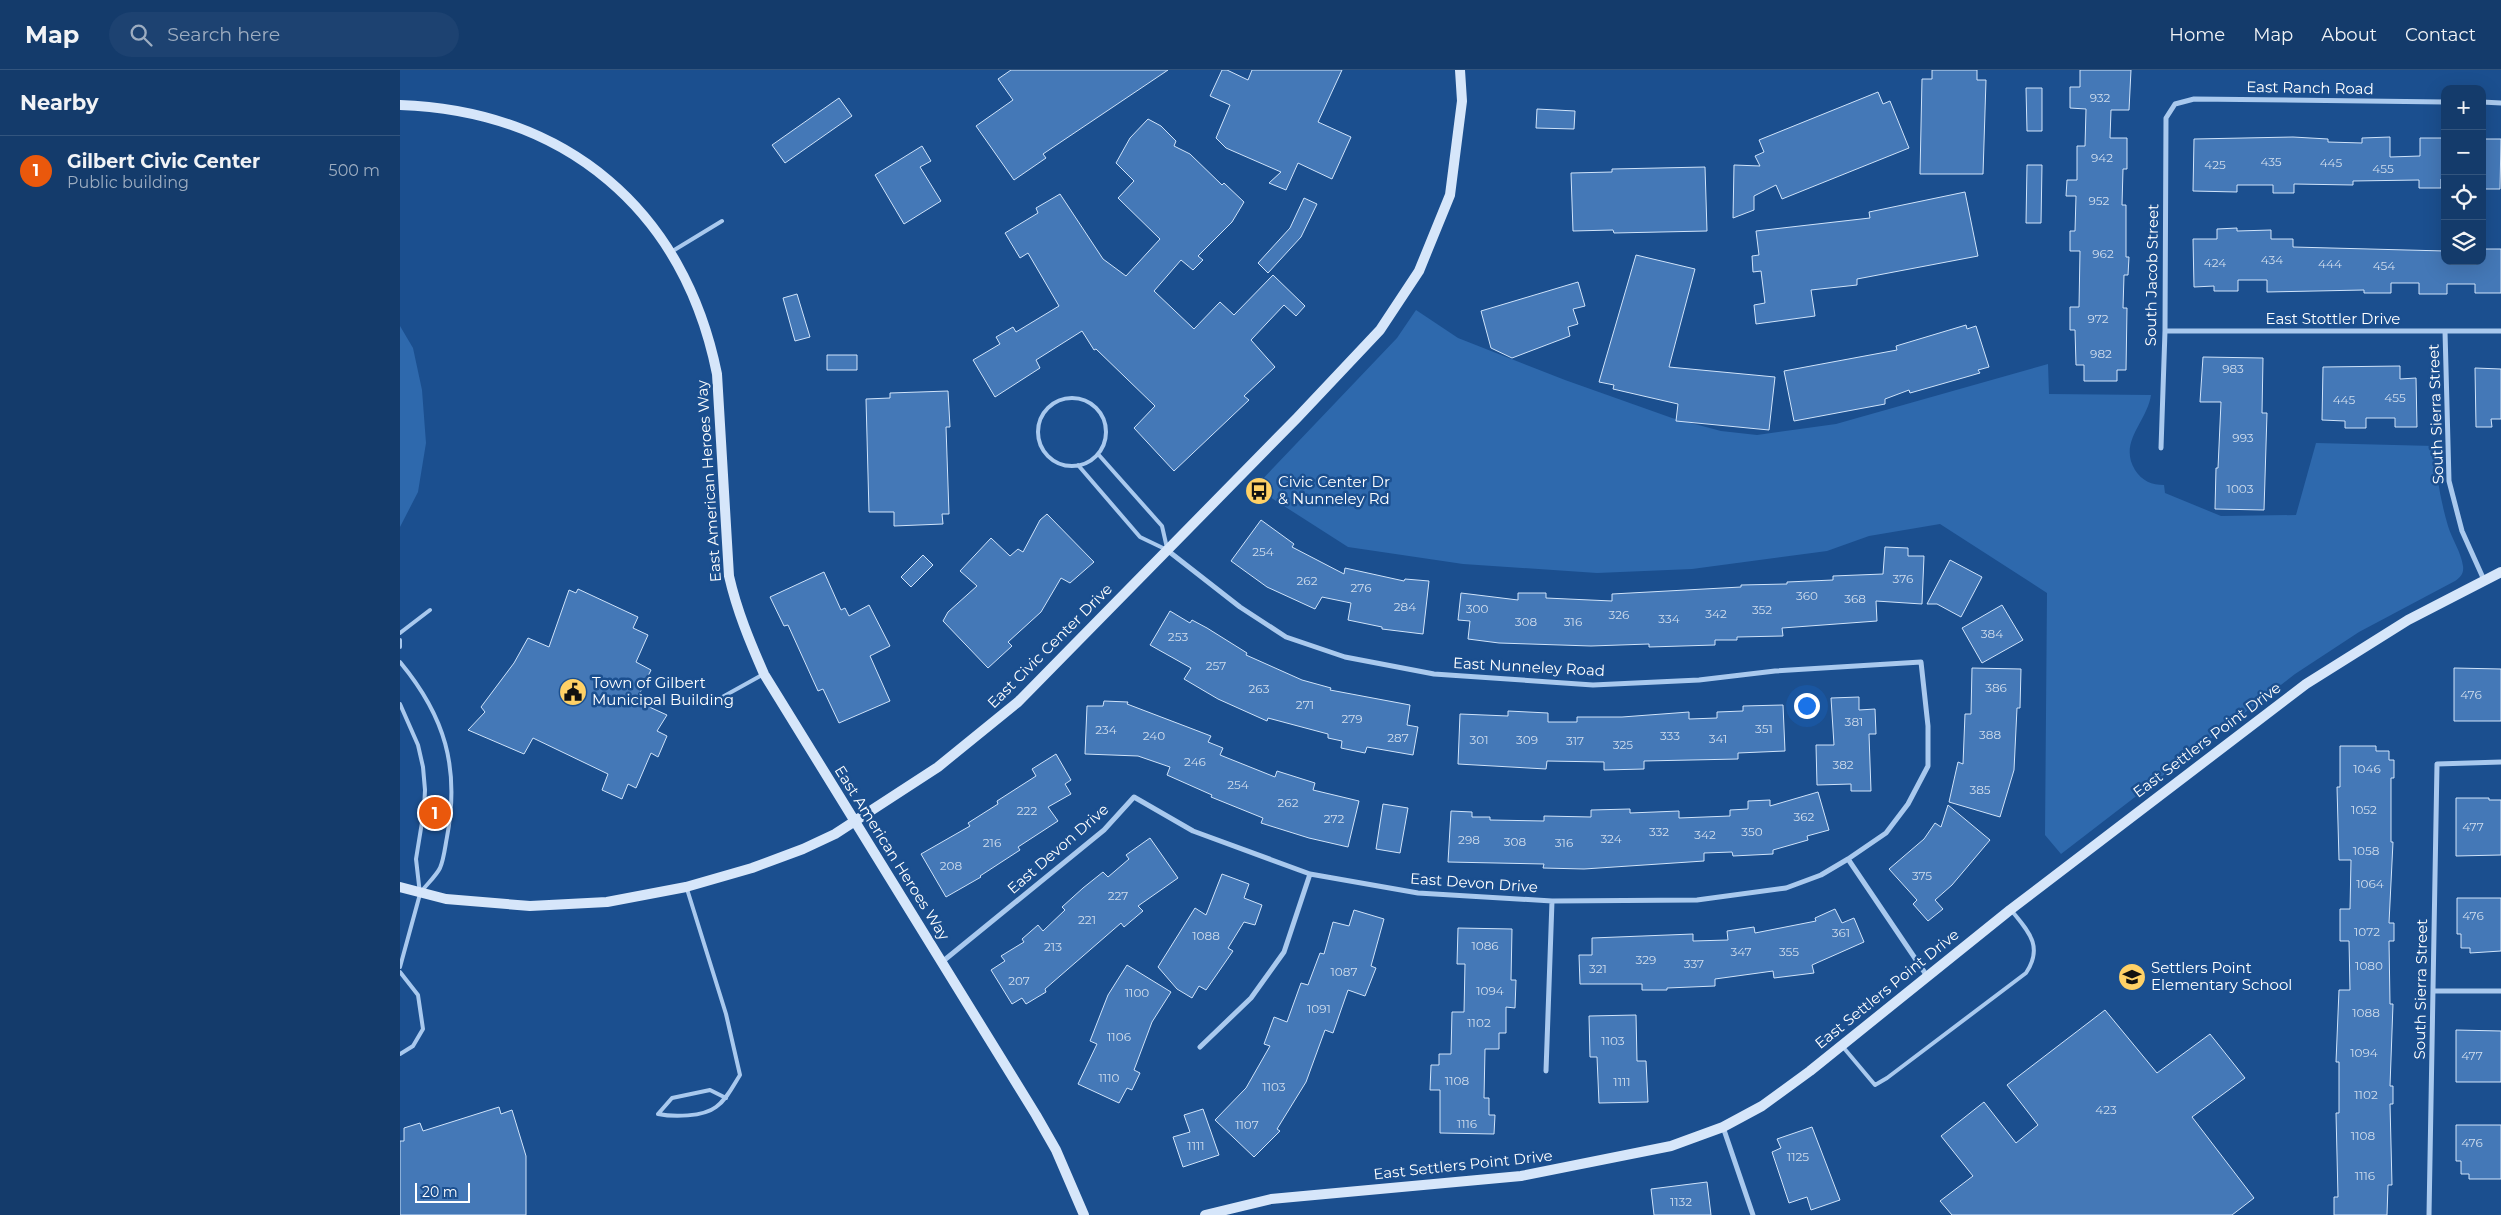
<!DOCTYPE html>
<html lang="en">
<head>
<meta charset="utf-8">
<style>
  :root { --surface:#143b6b; --page:#1d4271; --text:#f1f3f6; --muted:#9dadc1; --line:#33557e; --accent:#ea580c }
  body { margin:0; font-family:Montserrat,sans-serif; background:var(--page); color:var(--text) }
  .controls { position:absolute; right:15px; top:15px; display:grid; overflow:hidden; border-radius:10px; box-shadow:0 5px 20px #0002 }
  .controls button { width:45px; height:45px; display:grid; place-items:center; padding:0; border:0; border-bottom:1px solid var(--line); background:var(--surface); color:var(--text); font:25px sans-serif }
  .scale { position:absolute; left:15px; bottom:12px; width:55px; box-sizing:border-box; padding-left:5px; border:2px solid #fff; border-top:0; font-size:14px; line-height:18px; white-space:nowrap; color:#fff; -webkit-text-stroke:4px #1b4f8f; paint-order:stroke }
  .you { position:absolute; left:1406px; top:635px; width:18px; height:18px; margin:-12px; border:4px solid #fff; border-radius:50%; background:#1a73e8; box-shadow:0 0 0 8px #1a73e833 }
  .badge { display:grid; place-items:center; width:32px; height:32px; border-radius:50%; background:var(--accent); color:#fff; font-size:16px; font-weight:700 }
  .pin { position:absolute; translate:-50% -50%; border:2px solid #fff; box-shadow:0 1px 5px #0006 }
  .list { margin:0; padding:0; list-style:none }
  h2 { display:flex; justify-content:space-between; align-items:center; height:65px; margin:0; padding:0 20px; font-size:21px }
  h2 small { font-size:16px; font-weight:400; color:var(--muted) }
  .list li { display:grid; grid-template-columns:32px 1fr auto; gap:15px; align-items:center; box-sizing:border-box; height:70px; padding:0 20px; border-top:1px solid var(--line) }
  .list b { display:block; font-size:19px; white-space:nowrap }
  .list p { margin:0; font-size:16px; white-space:nowrap; color:var(--muted) }
  .list em { font-size:16px; font-style:normal; color:var(--muted) }
  .icon { flex:none; width:28px; height:28px; fill:none; stroke:currentColor; stroke-width:2; stroke-linecap:round; stroke-linejoin:round }
  .map { position:relative; flex:none; width:2101px; height:1145px; overflow:hidden }
  header { display:flex; align-items:center; gap:30px; box-sizing:border-box; height:70px; padding:0 25px; background:var(--surface); border-bottom:1px solid var(--line) }
  header strong { font-size:24px }
  nav { display:flex; gap:28px; margin-inline-start:auto; font-size:18px }
  .search { width:350px; height:45px; background:var(--page); display:flex; align-items:center; gap:12px; box-sizing:border-box; padding:0 18px; border-radius:28px; color:var(--muted); font-size:19px }
  main { display:flex }
  aside { flex:1; background:var(--surface) }
  .map>svg:first-child { display:block }
  .green { fill:#2e69ad }
  .building { fill:#4478b7; stroke:#cfe3fa }
  .lines { fill:none; stroke-linecap:round; stroke-linejoin:round }
  .lane { stroke:#a9c9ee; stroke-width:4 }
  .street { stroke:#a9c9ee; stroke-width:5 }
  .secondary { stroke:#d6e6fa; stroke-width:10 }
  .labels { text-anchor:middle; stroke-width:5; stroke-linejoin:round; paint-order:stroke }
  .number-label { font-size:12px; fill:#d0dded }
  .street-label { font-size:15px; fill:#fff; stroke:#1b4f8f }
  .poi-label { font-size:15px; fill:#fff; stroke:#1b4f8f; text-anchor:start }
</style>
</head>
<body>
<header>
<strong>Map</strong>
<div class="search"><svg class="icon" aria-label="search" viewBox="0 0 24 24"><circle cx="10" cy="10" r="6"/><path d="M15 15l6 6"/></svg>Search here</div>
<nav><a>Home</a><a>Map</a><a>About</a><a>Contact</a></nav>
</header>
<main>
<aside>
<h2>Nearby<small></small></h2>
<ul class="list">
<li><span class="badge">1</span><div><b>Gilbert Civic Center</b><p>Public building</p></div><em>500 m</em></li>
</ul>
</aside>
<div class="map">
<svg width="2101" height="1145" viewBox="0 0 2101 1145">
  <rect width="100%" height="100%" fill="#1b4f8f"/>
  <!-- green -->
  <path class="green" d="M1016 240 1058 268 1165 310 1272 348 1321 361 1357 365 1436 354 1648 294 1649 324 1751 325C1747 352 1718 372 1735 400 1742 411 1752 415 1764 415L1765 423 1821 446 1896 445 1916 373 2034 376C2036 403 2040 429 2048 456 2052 469 2061 482 2063 496 2064 503 2061 507 2055 511L1959 562 1895 604 1661 784 1645 765 1647 523 1540 454 1469 466 1427 481 1292 499 1197 503 1063 494 948 477 873 429 857 415 997 268Z
    M0 256 13 278 22 320 26 373 18 422 0 457Z"/>
  <!-- building -->
  <path class="building" d="M611 0H768L643 84 646 88 614 110 576 56 613 30 598 9Z
    M822 0H827L848 10 852 0H942L918 52 951 67 932 109 898 93 886 120 869 113 881 102 826 78 816 68 830 35 810 26Z
    M1532 0H1577V10H1586L1583 104H1520L1522 9H1532Z
    M1680 0H1731L1729 40H1711L1710 68H1727V99H1723L1722 135H1726V187H1729L1728 205H1724L1723 238H1727L1726 300H1717V311H1684V295H1676L1675 260H1670V237H1679L1680 181H1670V161H1675L1676 126H1666L1667 110H1677V76H1685L1686 39 1670 38V17H1680Z
    M1626 18H1642V61H1627Z
    M1478 22 1483 34 1490 31 1509 78 1382 129 1376 115 1354 126V140L1333 148 1334 95 1360 96 1355 86 1364 82 1359 70Z
    M439 28 452 46 385 93 372 75Z
    M1137 39 1175 41 1174 59 1136 58Z
    M748 49 761 56 776 71 774 76 790 84 822 115 824 113 844 132 832 152 798 186 803 190 793 200 781 190 754 221 794 259 820 232 834 245 873 205 905 236 896 246 884 235 851 270 875 297 844 326 849 330 774 401 734 358 755 336 696 279 694 280 682 261 636 290 640 298 595 327 573 290 600 274 596 267 613 257 616 262 659 236 628 183 620 188 605 163 638 143 636 138 660 124 703 189 726 206 760 169 718 128 734 111 716 93 730 68Z
    M1893 67 1928 69V72L1962 73V68L1990 67V87L2020 86V68H2045V109H2041V118H2019V110L1953 111V115L1894 114V123H1873V115H1837V122L1793 121 1794 69Z
    M2082 69H2101L2100 119H2082Z
    M522 76 531 91 520 97 541 131 504 154 475 105Z
    M1627 95H1642L1641 153H1626Z
    M1305 97 1307 161 1214 163 1213 160 1173 161 1171 103 1212 102V99Z
    M1565 122 1578 186 1457 209V215L1411 220 1415 246 1356 254 1354 235 1365 233 1361 201 1353 202 1352 186 1359 185 1356 161 1470 148 1469 142Z
    M904 128 917 134 901 167 868 203 858 193 890 158Z
    M1837 158V161L1871 160V169H1893V177L2045 181V191H2082V179H2101V223H2075V214H2047V224H2019V213H1991V223H1964V220L1867 222V210H1838V221H1814V216L1794 217 1793 169H1817V159Z
    M1236 185 1295 199 1269 297 1375 307 1369 360 1276 351 1278 334 1213 319 1214 315 1199 312Z
    M1178 212 1185 236 1173 239 1178 254 1168 257 1170 266 1112 288 1091 278 1081 241Z
    M397 224 410 267 395 271 383 228Z
    M1566 255 1567 259 1576 256 1589 297 1578 300 1580 303 1510 323 1509 320 1485 329V334L1394 351 1384 301 1497 280 1496 276Z
    M427 285H457V300H427Z
    M1803 287 1863 288 1862 343H1867L1864 440 1815 439 1816 398H1818L1821 332H1800Z
    M2000 296V309L2016 308 2017 357H1995V348H1966V358H1945V351L1922 350 1923 297Z
    M2075 298 2101 299V349H2091L2092 357H2076Z
    M548 321 550 357H546L549 444H542L543 454 494 456V442H469L466 329 490 328V323Z
    M647 444 694 492 670 513 661 508 641 542 608 572 612 576 588 598 543 551 548 542 577 516 560 501 591 468 610 486 618 479 623 482 640 450Z
    M861 450 894 474 892 477 944 504 945 498 1004 511 1005 509 1029 511 1023 564 982 559V557L948 550 951 533 922 527 915 539 867 517 831 491Z
    M1485 477 1508 478V486H1524L1522 534 1476 531 1477 551 1382 558 1383 566 1337 567V570H1315V575L1249 577V574L1191 576 1099 573 1068 569 1070 551 1058 550 1061 523 1118 530V523H1146V528L1212 531V524L1341 517V515L1387 514V512L1433 510V506L1483 504Z
    M523 485 533 495 511 517 501 507Z
    M1550 490 1582 507 1561 547 1537 534H1527Z
    M424 502 441 540 445 538 449 546 469 535 490 576 470 586 490 631 439 653 423 619 418 621 388 555 384 556 370 527Z
    M178 519 238 547 233 558 248 565 236 592 251 600 236 631 267 645 257 661 267 666 258 687 251 683 236 718 228 714 222 729 202 720 208 704 133 668 124 684 68 660 85 642 81 637 114 593 128 568 149 577 169 520 176 523Z
    M1602 535 1623 570 1582 593 1562 558Z
    M770 541 790 553 792 550 807 558 847 583 846 585 902 610 931 618 930 620 1010 635 1007 655 1018 657 1013 685 967 677 965 683 941 678 942 671 928 668V664L868 648 867 651 818 629 784 609 791 598 750 575Z
    M1572 598 1621 599 1620 638H1617L1614 700 1600 747 1549 732 1558 692 1563 694 1565 644H1571Z
    M2054 598 2101 599V651H2054Z
    M1459 627V640L1475 639 1476 664H1469L1471 721H1451V714L1417 715 1416 675H1434L1431 628Z
    M704 631 728 632 727 634 811 666 808 672 823 678 820 685 875 707 877 701 915 713 913 720 959 731 948 777 909 768 861 753 863 748 811 727 812 725 767 705 770 697 738 686 685 684 687 636H703Z
    M1383 635 1385 681 1338 683V689L1244 691V699L1204 700V692L1147 691 1146 699 1058 694 1060 644 1108 646V641L1148 643V652H1177V647H1222L1289 642V649L1317 648V642L1343 641V636Z
    M1940 676H1976V681H1989V690H1994V708H1991V772H1993L1989 853H1994V871H1989L1990 934H1993L1990 1016H1993V1034H1990L1992 1115H1988L1987 1145H1934V1127H1938L1936 1043H1939V992H1936L1939 920H1950L1949 871H1940V839H1950L1951 790H1939L1937 717H1940Z
    M656 684 671 710 665 714 671 724 648 737 658 751 618 777 620 780 580 806 581 807 546 827 521 784 570 756 568 753 598 734 597 731 636 706 632 699Z
    M1418 722 1429 760 1407 766 1408 770 1373 780V784L1333 786 1332 782 1304 783V791L1184 799 1143 798 1144 794 1048 792 1051 741 1072 742V747H1090V750L1144 751V746L1191 747V740L1230 739V743L1279 741V748L1330 746V740L1348 739V731L1370 730V736Z
    M2056 728H2089V730H2101V785L2056 786Z
    M983 734 1008 738 1000 783 976 779Z
    M1548 735 1590 770 1552 815 1535 830 1543 839 1528 851 1513 834 1517 830 1489 799 1524 769 1535 753 1541 757Z
    M750 768 778 808 738 836 743 841 724 857 721 853 645 919 646 922 626 934 622 928 612 934 591 900 605 891 601 886 624 872 622 869 638 855 643 861 665 840 662 837 683 818 703 802 708 807 729 789 726 785Z
    M822 804 849 814 844 828 862 835 855 855 844 852 828 878 833 881 806 920 799 916 792 928 777 919 758 897 795 838 806 845Z
    M2057 828H2101V881L2070 883V878H2061V864H2057Z
    M1435 839 1442 853 1454 848 1464 872 1412 895 1414 903 1374 908 1373 901 1315 909V916L1267 918V920H1242V914H1180L1179 885H1192V868L1293 864V871L1328 870 1327 861 1354 857 1355 863 1416 851 1415 848Z
    M954 840 984 849 971 896 976 898 965 926 948 920 933 963 925 960 906 1012 877 1059 880 1061 854 1087 815 1050 846 1018 870 976 864 974 874 947 887 952 901 913 908 915 920 883 924 884 933 852 949 856Z
    M1058 858 1112 859 1111 910H1116L1115 938 1106 937V963H1099V979H1085L1084 1028H1089V1045H1095L1094 1064 1040 1063V1020H1030L1031 995H1039V984H1051L1052 942H1064L1065 894H1057Z
    M727 895 771 922 752 952 734 1000 740 1003 732 1020 727 1018 719 1033 678 1014 697 974 690 971 708 925Z
    M1705 940 1757 1003 1810 964 1845 1008 1792 1047 1854 1128 1832 1145H1552L1540 1131 1573 1106 1541 1066 1584 1032 1616 1073 1638 1055 1607 1015Z
    M1236 945 1237 991H1246L1248 1032 1199 1033 1197 987H1190L1189 946Z
    M2056 960 2101 961V1012H2056Z
    M99 1037 101 1044 112 1040 126 1086V1145H0V1071H4V1058L20 1053 23 1061Z
    M803 1039 819 1085 783 1097 773 1067 790 1062 784 1045Z
    M2056 1055H2101V1109H2069V1104H2061V1091H2056Z
    M1412 1057 1440 1130 1411 1140 1407 1127 1389 1133 1372 1082 1381 1078 1377 1069Z
    M1307 1112 1311 1145H1254L1251 1119Z"/>
  <g class="lines">
    <!-- lane -->
    <path class="lane" d="M271 182 322 151
      M638 362a34 34 0 1 1 68 0a34 34 0 1 1-68 0Z
      M698 384 762 456 767 478
      M678 395 740 467 765 479
      M0 563 30 540
      M0 570V577
      M0 592C45 646 60 698 47 767 45 777 44 789 40 798 36 806 27 814 21 822
      M317 630 362 605
      M0 634 18 675 23 697 25 720 24 740 16 789 20 824 0 897
      M0 902 18 925 23 959 13 976 0 984
      M1443 977 1475 1015 1487 1008 1626 903C1644 876 1628 861 1611 840
      M258 1044C273 1047 303 1047 316 1037 327 1029 333 1016 340 1005L326 944 287 819
      M258 1044 272 1028 310 1020 326 1028"/>
    <!-- street -->
    <path class="street" d="M2082 32 2101 33
      M1765 261H2101
      M2045 261 2049 411 2062 461 2084 510
      M1761 378 1765 261 1766 48 1775 34 1794 29 2045 32
      M1448 789 1527 906
      M542 892 704 760 734 727 793 761 910 804 1018 823 1152 831 1297 830 1386 818 1421 805 1448 789 1486 763 1508 734 1528 696V656L1521 592 1375 601 1299 610 1193 615 1034 604 945 587 886 567 840 537 767 480
      M2033 921H2101
      M800 977 851 928 884 882 910 804
      M1146 1001 1152 831
      M1323 1057 1353 1145
      M2029 1145 2037 694 2101 692"/>
    <!-- secondary -->
    <path class="secondary" d="M0 35C166 41 284 140 317 304L329 506C337 541 350 572 364 604L636 1045 656 1080 684 1145
      M0 817 46 829 130 836 207 832 286 817 352 798 403 779 435 764 538 697 618 632 897 348 980 260 1019 201 1050 125 1062 31 1060 0
      M805 1145 871 1129 1121 1106 1271 1076 1323 1057 1362 1036 1410 1001 1610 840 1906 614 2008 550 2101 502"/>
  </g>
  <!-- icons -->
  <defs>
    <g id="bus-disc" transform="scale(1.4375)"><circle r="9.5" fill="#ffd166" stroke="#1b4f8f"/><path d="M-5-6H5V4H4V6H2V4H-2V6H-4V4H-5ZM-3.5-4V0h7V-4ZM-3.5 1.2v1.5H-2V1.2ZM2 1.2v1.5H3.5V1.2Z" fill="#111"/></g>
    <g id="civic-disc" transform="scale(1.4375)"><circle r="9.5" fill="#ffd166" stroke="#1b4f8f"/><path d="M-.6-6.5H3V-4.5H.6V-3L4-1V1h2V6H-6V1h2V-1L-.6-3ZM-1.2 2.5V6h2.4V2.5Z" fill="#111"/></g>
    <g id="school-disc" transform="scale(1.4375)"><circle r="9.5" fill="#ffd166" stroke="#1b4f8f"/><path d="M0-5L7-2L0 1L-7-2ZM-4 1L0 2.5L4 1V4Q0 6-4 4Z" fill="#111"/></g>
  </defs>
  <g fill-rule="evenodd">
    <use href="#bus-disc" x="859" y="421"/>
    <use href="#civic-disc" x="173" y="622"/>
    <use href="#school-disc" x="1732" y="907"/>
  </g>
  <g class="labels">
    <!-- number labels -->
    <g class="number-label">
      <text x="1700" y="32">932</text>
      <text x="1702" y="92">942</text>
      <text x="1871" y="96">435</text>
      <text x="1931" y="97">445</text>
      <text x="1815" y="99">425</text>
      <text x="1983" y="103">455</text>
      <text x="1699" y="135">952</text>
      <text x="1703" y="188">962</text>
      <text x="1872" y="194">434</text>
      <text x="1815" y="197">424</text>
      <text x="1930" y="198">444</text>
      <text x="1984" y="200">454</text>
      <text x="1698" y="253">972</text>
      <text x="1701" y="288">982</text>
      <text x="1833" y="303">983</text>
      <text x="1995" y="332">455</text>
      <text x="1944" y="334">445</text>
      <text x="1843" y="372">993</text>
      <text x="1840" y="423">1003</text>
      <text x="863" y="486">254</text>
      <text x="1503" y="513">376</text>
      <text x="907" y="515">262</text>
      <text x="961" y="522">276</text>
      <text x="1407" y="530">360</text>
      <text x="1455" y="533">368</text>
      <text x="1005" y="541">284</text>
      <text x="1077" y="543">300</text>
      <text x="1362" y="544">352</text>
      <text x="1316" y="548">342</text>
      <text x="1219" y="549">326</text>
      <text x="1269" y="553">334</text>
      <text x="1126" y="556">308</text>
      <text x="1173" y="556">316</text>
      <text x="1592" y="568">384</text>
      <text x="778" y="571">253</text>
      <text x="816" y="600">257</text>
      <text x="1596" y="622">386</text>
      <text x="859" y="623">263</text>
      <text x="2071" y="629">476</text>
      <text x="905" y="639">271</text>
      <text x="952" y="653">279</text>
      <text x="1454" y="656">381</text>
      <text x="1364" y="663">351</text>
      <text x="706" y="664">234</text>
      <text x="1590" y="669">388</text>
      <text x="754" y="670">240</text>
      <text x="1270" y="670">333</text>
      <text x="998" y="672">287</text>
      <text x="1318" y="673">341</text>
      <text x="1079" y="674">301</text>
      <text x="1127" y="674">309</text>
      <text x="1175" y="675">317</text>
      <text x="1223" y="679">325</text>
      <text x="795" y="696">246</text>
      <text x="1443" y="699">382</text>
      <text x="1967" y="703">1046</text>
      <text x="838" y="719">254</text>
      <text x="1580" y="724">385</text>
      <text x="888" y="737">262</text>
      <text x="1964" y="744">1052</text>
      <text x="627" y="745">222</text>
      <text x="1404" y="751">362</text>
      <text x="934" y="753">272</text>
      <text x="2073" y="761">477</text>
      <text x="1259" y="766">332</text>
      <text x="1352" y="766">350</text>
      <text x="1305" y="769">342</text>
      <text x="1211" y="773">324</text>
      <text x="1069" y="774">298</text>
      <text x="1115" y="776">308</text>
      <text x="592" y="777">216</text>
      <text x="1164" y="777">316</text>
      <text x="1966" y="785">1058</text>
      <text x="551" y="800">208</text>
      <text x="1522" y="810">375</text>
      <text x="1970" y="818">1064</text>
      <text x="718" y="830">227</text>
      <text x="2073" y="850">476</text>
      <text x="687" y="854">221</text>
      <text x="1967" y="866">1072</text>
      <text x="1441" y="867">361</text>
      <text x="806" y="870">1088</text>
      <text x="1085" y="880">1086</text>
      <text x="653" y="881">213</text>
      <text x="1341" y="886">347</text>
      <text x="1389" y="886">355</text>
      <text x="1246" y="894">329</text>
      <text x="1294" y="898">337</text>
      <text x="1969" y="900">1080</text>
      <text x="1198" y="903">321</text>
      <text x="944" y="906">1087</text>
      <text x="619" y="915">207</text>
      <text x="1090" y="925">1094</text>
      <text x="737" y="927">1100</text>
      <text x="919" y="943">1091</text>
      <text x="1966" y="947">1088</text>
      <text x="1079" y="957">1102</text>
      <text x="719" y="971">1106</text>
      <text x="1213" y="975">1103</text>
      <text x="1964" y="987">1094</text>
      <text x="2072" y="990">477</text>
      <text x="709" y="1012">1110</text>
      <text x="1057" y="1015">1108</text>
      <text x="1222" y="1016">1111</text>
      <text x="874" y="1021">1103</text>
      <text x="1966" y="1029">1102</text>
      <text x="1706" y="1044">423</text>
      <text x="1067" y="1058">1116</text>
      <text x="847" y="1059">1107</text>
      <text x="1963" y="1070">1108</text>
      <text x="2072" y="1077">476</text>
      <text x="796" y="1080">1111</text>
      <text x="1398" y="1091">1125</text>
      <text x="1965" y="1110">1116</text>
      <text x="1281" y="1136">1132</text>
    </g>
    <!-- street labels -->
    <g class="street-label">
      <text transform="translate(1910 18) rotate(1)" y="5">East Ranch Road</text>
      <text transform="translate(1752 205) rotate(-89)" y="5">South Jacob Street</text>
      <text x="1933" y="254">East Stottler Drive</text>
      <text transform="translate(2036 344) rotate(-92)" y="5">South Sierra Street</text>
      <text transform="translate(309 411) rotate(-94)" y="5">East American Heroes Way</text>
      <text transform="translate(650 576) rotate(-45)" y="5">East Civic Center Drive</text>
      <text transform="translate(1129 597) rotate(3)" y="5">East Nunneley Road</text>
      <text transform="translate(1807 670) rotate(-37)" y="5">East Settlers Point Drive</text>
      <text transform="translate(658 779) rotate(-41)" y="5">East Devon Drive</text>
      <text transform="translate(492 783) rotate(58)" y="5">East American Heroes Way</text>
      <text transform="translate(1074 813) rotate(4)" y="5">East Devon Drive</text>
      <text transform="translate(1487 919) rotate(-39)" y="5">East Settlers Point Drive</text>
      <text transform="translate(2021 919) rotate(-89)" y="5">South Sierra Street</text>
      <text transform="translate(1063 1095) rotate(-6)" y="5">East Settlers Point Drive</text>
    </g>
    <!-- poi labels -->
    <g class="poi-label">
      <text x="878" y="417">Civic Center Dr<tspan x="878" dy="17">&amp; Nunneley Rd</tspan></text>
      <text x="192" y="618">Town of Gilbert<tspan x="192" dy="17">Municipal Building</tspan></text>
      <text x="1751" y="903">Settlers Point<tspan x="1751" dy="17">Elementary School</tspan></text>
    </g>
  </g>
</svg>
<div class="controls">
<button>+</button>
<button>−</button>
<button><svg class="icon" aria-label="locate" viewBox="0 0 24 24"><circle cx="12" cy="12" r="6"/><path d="M12 2v4M12 18v4M2 12h4M18 12h4"/></svg></button>
<button><svg class="icon" aria-label="layers" viewBox="0 0 24 24"><path d="M12 4l9 5-9 5-9-5zM3 14l9 5 9-5"/></svg></button>
</div>
<div class="scale">20 m</div>
<div class="you"></div>
<div class="pin badge" style="left:35px;top:743px">1</div>
</div>
</main>
</body>
</html>
